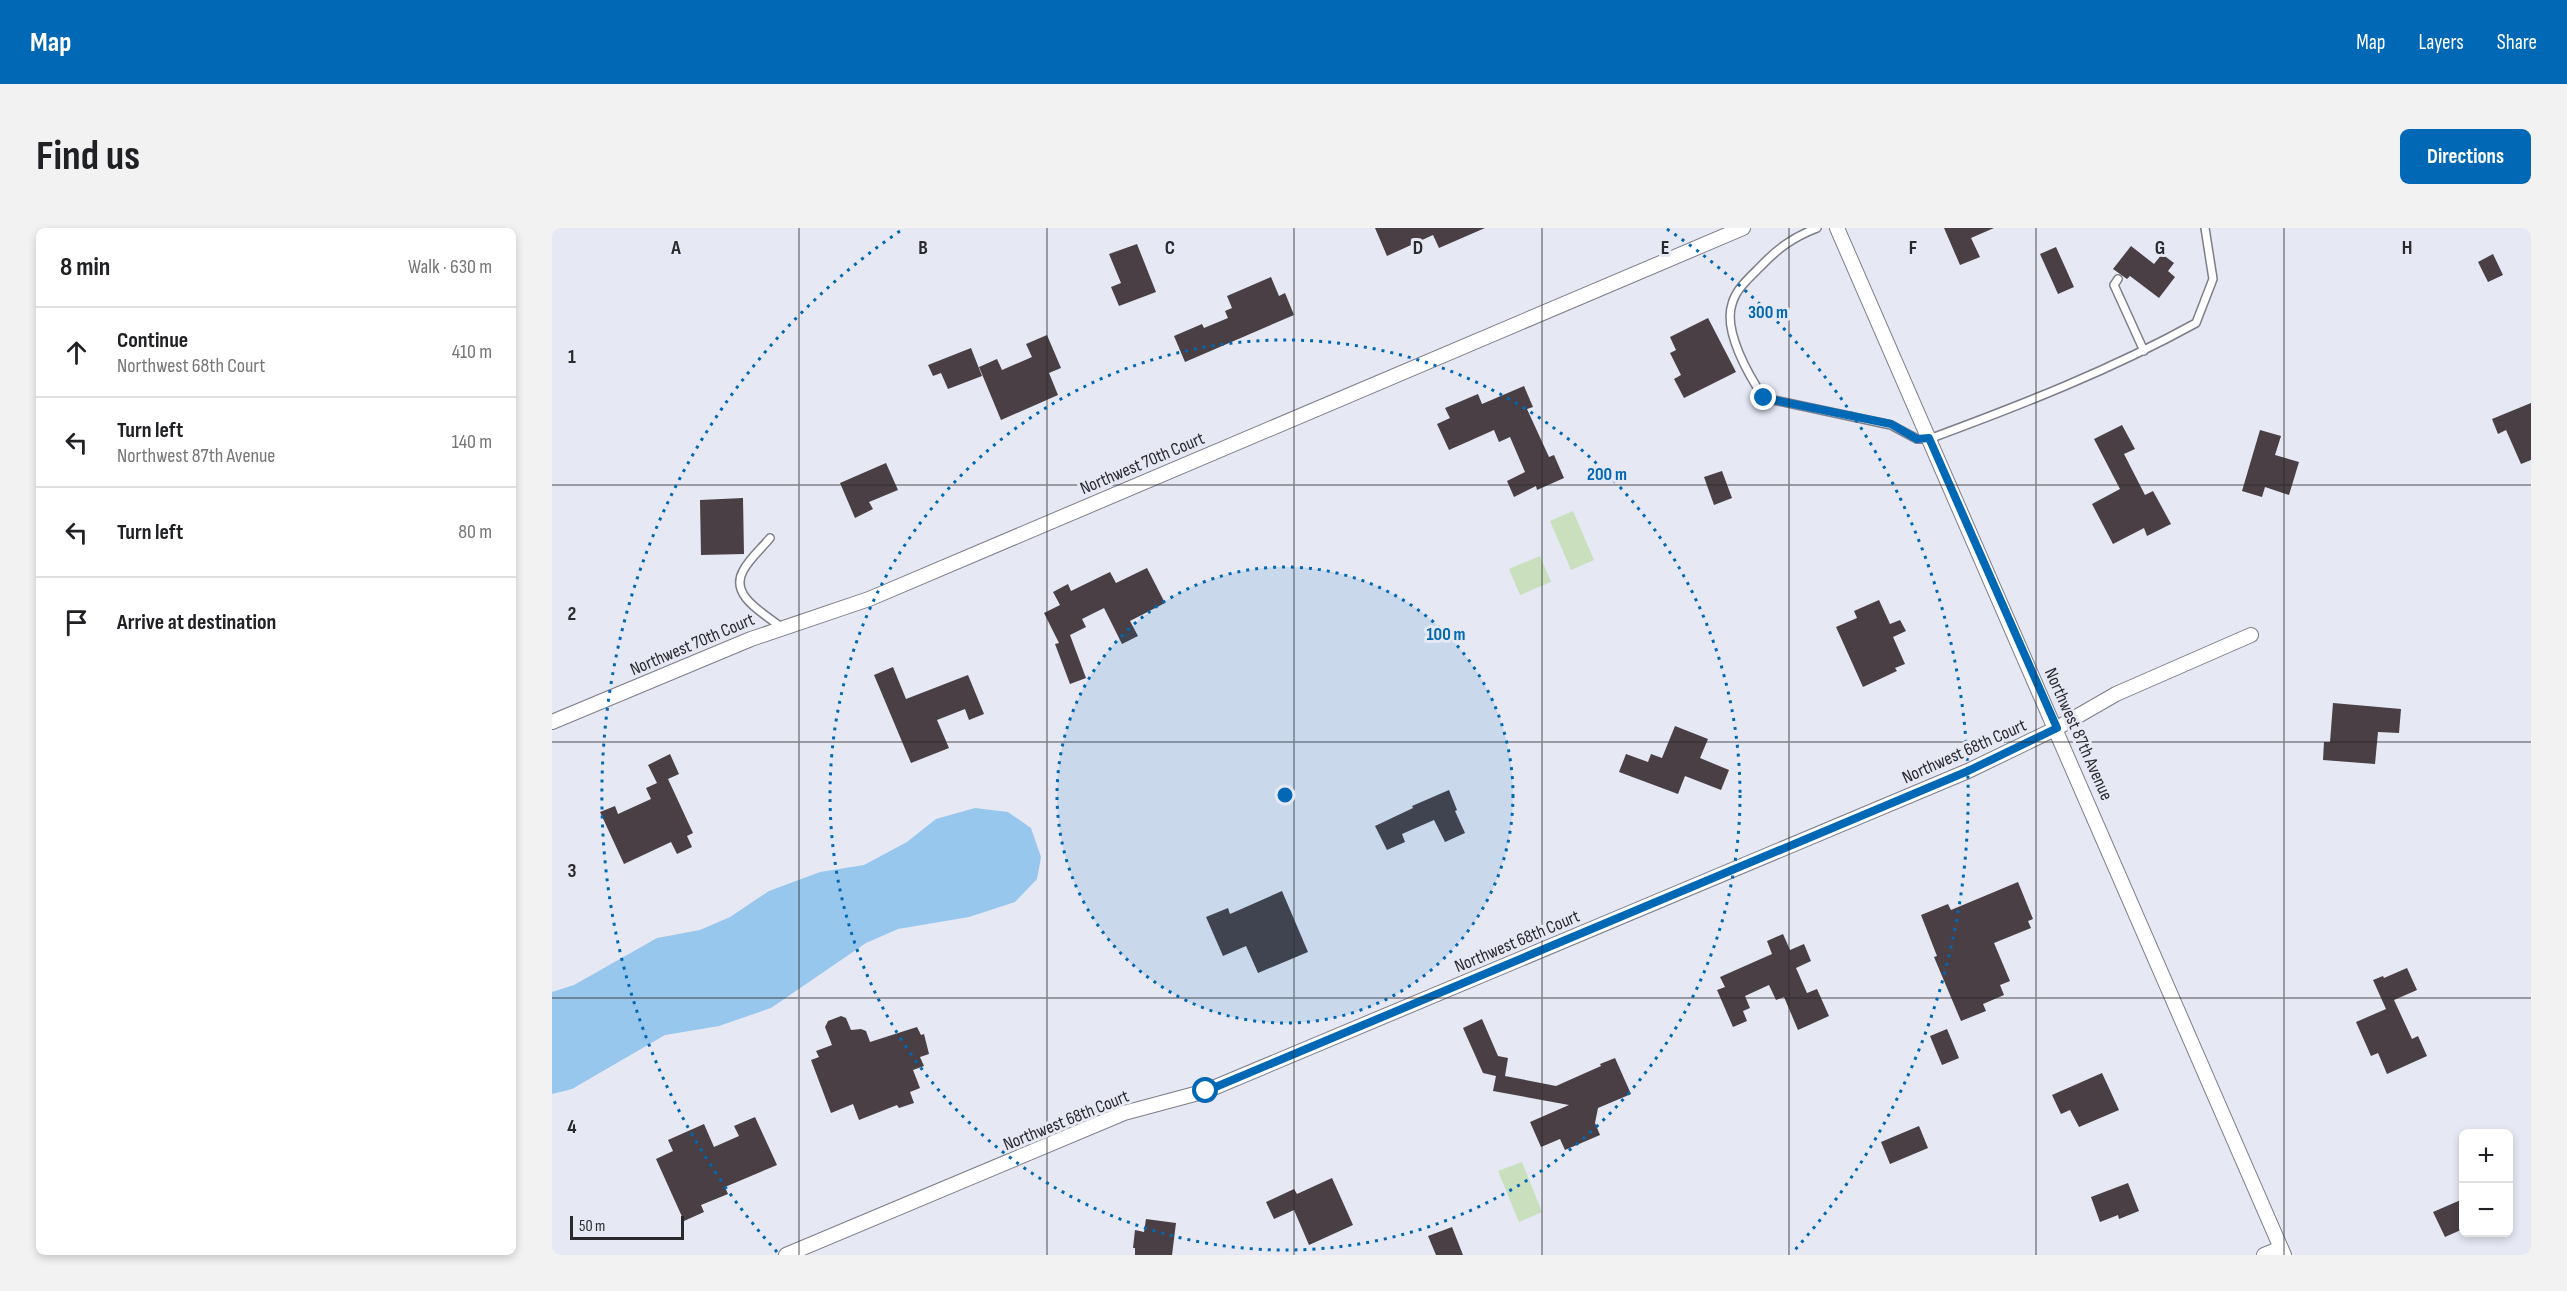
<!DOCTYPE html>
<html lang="en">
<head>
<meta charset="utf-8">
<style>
  :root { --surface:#fff; --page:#f2f2f2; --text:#202124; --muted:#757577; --line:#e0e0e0; --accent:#0068b4 }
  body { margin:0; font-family:"Sofia Sans Condensed",sans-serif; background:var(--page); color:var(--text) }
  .controls { position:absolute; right:18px; bottom:18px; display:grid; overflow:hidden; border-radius:9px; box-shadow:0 3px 9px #0003 }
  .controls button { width:54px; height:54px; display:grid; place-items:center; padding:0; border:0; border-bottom:2px solid var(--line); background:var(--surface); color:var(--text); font:30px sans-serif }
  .scale { position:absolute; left:18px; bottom:15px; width:114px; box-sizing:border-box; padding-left:6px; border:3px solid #29292e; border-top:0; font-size:16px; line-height:21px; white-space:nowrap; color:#29292e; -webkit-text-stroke:4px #e6e8f4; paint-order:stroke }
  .stop { position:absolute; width:18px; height:18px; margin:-14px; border:4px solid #0068b4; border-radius:50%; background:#fff }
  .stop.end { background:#0068b4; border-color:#fff; box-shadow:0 2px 6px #0008 }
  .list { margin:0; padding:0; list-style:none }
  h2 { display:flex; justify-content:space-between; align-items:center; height:78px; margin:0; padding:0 24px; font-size:26px }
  h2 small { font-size:20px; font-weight:400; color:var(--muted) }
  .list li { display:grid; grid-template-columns:39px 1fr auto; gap:18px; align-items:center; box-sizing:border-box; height:90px; padding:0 24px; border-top:2px solid var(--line) }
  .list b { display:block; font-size:22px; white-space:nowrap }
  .list p { margin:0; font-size:20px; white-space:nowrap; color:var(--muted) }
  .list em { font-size:20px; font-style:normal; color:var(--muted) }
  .icon { flex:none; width:33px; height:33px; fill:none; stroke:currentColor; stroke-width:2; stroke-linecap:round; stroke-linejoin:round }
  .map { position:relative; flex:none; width:1979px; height:1027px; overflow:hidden; border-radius:9px }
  header { display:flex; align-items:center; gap:36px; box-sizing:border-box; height:84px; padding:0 30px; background:var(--accent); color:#fff }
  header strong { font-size:28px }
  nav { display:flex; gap:33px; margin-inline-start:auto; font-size:21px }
  .intro { display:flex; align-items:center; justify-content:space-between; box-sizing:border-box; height:144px; padding:0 36px }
  h1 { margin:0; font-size:42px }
  .button { padding:15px 27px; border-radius:9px; background:var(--accent); color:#fff; font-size:21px; font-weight:700 }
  main { display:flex; gap:36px; padding:0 36px }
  aside { flex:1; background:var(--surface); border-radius:9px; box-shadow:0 3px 9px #0003 }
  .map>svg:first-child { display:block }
  .green { fill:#c9dfbe }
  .water { fill:#98c7ed }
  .building { fill:#493f44 }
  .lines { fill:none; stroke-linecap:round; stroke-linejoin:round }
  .service-casing { stroke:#7d7e89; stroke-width:10 }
  .minor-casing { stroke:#7d7e89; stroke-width:16 }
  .service { stroke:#fff; stroke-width:7 }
  .minor { stroke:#fff; stroke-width:14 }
  .route { stroke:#0068b4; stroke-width:8 }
  .grid { fill:none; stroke:#29292e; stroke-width:1.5; stroke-opacity:0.55 }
  .ring { fill:none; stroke:#0068b4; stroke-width:3; stroke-dasharray:3 6 }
  .labels { text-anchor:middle; stroke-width:6; stroke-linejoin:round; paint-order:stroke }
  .street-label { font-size:18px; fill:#29292e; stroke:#e6e8f4 }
  .grid-label { font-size:20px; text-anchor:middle; font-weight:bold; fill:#29292e; stroke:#e6e8f4; stroke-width:6; stroke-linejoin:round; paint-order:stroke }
  .centre { fill:#0068b4; stroke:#e6e8f4; stroke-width:3 }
  .ring-label { font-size:18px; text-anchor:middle; font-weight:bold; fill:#0068b4; stroke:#e6e8f4; stroke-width:6; stroke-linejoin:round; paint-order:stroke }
</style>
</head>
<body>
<header>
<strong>Map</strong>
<nav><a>Map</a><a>Layers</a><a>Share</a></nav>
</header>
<div class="intro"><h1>Find us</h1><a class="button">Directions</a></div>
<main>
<aside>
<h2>8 min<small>Walk · 630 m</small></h2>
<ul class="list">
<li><svg class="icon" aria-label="ahead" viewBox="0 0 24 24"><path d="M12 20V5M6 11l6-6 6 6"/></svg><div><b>Continue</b><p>Northwest 68th Court</p></div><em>410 m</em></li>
<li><svg class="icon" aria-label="left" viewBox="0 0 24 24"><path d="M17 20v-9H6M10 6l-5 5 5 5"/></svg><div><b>Turn left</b><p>Northwest 87th Avenue</p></div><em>140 m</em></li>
<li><svg class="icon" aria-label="left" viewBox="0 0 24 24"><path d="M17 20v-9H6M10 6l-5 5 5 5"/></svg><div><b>Turn left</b></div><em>80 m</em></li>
<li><svg class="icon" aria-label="arrive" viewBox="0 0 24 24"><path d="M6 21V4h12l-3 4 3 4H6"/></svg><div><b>Arrive at destination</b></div></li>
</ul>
</aside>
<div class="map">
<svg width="1979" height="1027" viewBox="0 0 1979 1027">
  <rect width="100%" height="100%" fill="#e6e8f4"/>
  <!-- green -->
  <path class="green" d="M1021 283 1042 332 1019 342 998 293Z
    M988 328 999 354 968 367 957 341Z
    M970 934 990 984 967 994 946 943Z"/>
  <!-- water -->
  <path class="water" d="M423 580 456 584 479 600 489 629 485 651 463 674 417 689 346 701 314 715 219 780 167 798 113 807 20 861 0 866V764L22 757 105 710 148 702 178 689 217 663 268 644 312 637 355 614 384 591Z"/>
  <!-- building -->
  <path class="building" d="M823 0H933L887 20 881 7 835 28Z
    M1392 0H1442L1419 10 1428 29 1408 37Z
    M585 16 604 64 567 78 559 59 569 55 557 26Z
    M1579 18 1602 36 1610 26 1622 35 1616 43 1623 49 1607 70 1578 48 1575 51 1561 41Z
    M1504 19 1522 59 1506 66 1488 26Z
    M1941 26 1951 47 1936 54 1926 34Z
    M719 49 727 68 733 65 742 87 633 134 622 108 650 96 652 100 676 90 673 83 680 80 675 68Z
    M1156 90 1184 144 1132 170 1122 151 1129 147 1118 125 1124 122 1118 109Z
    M495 107 509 140 497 145 506 167 449 192 427 139 445 131 450 142 480 129 474 116Z
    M419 120 430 148 396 161 389 145 381 148 376 137Z
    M972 158 981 179 975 181 997 229 1002 227 1012 250 985 262 984 258 962 269 955 253 973 244 958 209 947 214 942 202 897 222 885 196 898 190 893 180 926 166 930 176Z
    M1979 175V232L1969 236 1954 202 1946 206 1940 191Z
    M1570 197 1583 221 1572 226 1593 267 1601 263 1619 296 1595 308 1592 300 1561 316 1540 276 1568 261 1542 211Z
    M1708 202 1729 208 1723 227 1747 234 1737 267 1713 259 1710 269 1690 263Z
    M334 235 346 262 317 274 321 281 303 290 288 255Z
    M1170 243 1180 270 1162 277 1152 249Z
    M191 270 192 326 149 327 148 272Z
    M595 340 613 375 578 393 586 408 570 416 552 380 530 391 534 399 518 407 534 450 518 456 503 416 507 415 492 385 508 377 501 364 516 356 519 363 558 344 564 355Z
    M1327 372 1338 396 1348 392 1354 403 1341 409 1353 436 1343 440 1345 443 1311 459 1284 399 1305 390 1302 383Z
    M341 439 354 471 416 447 432 486 417 492 413 481 385 492 397 520 359 535 322 447Z
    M1781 475 1849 481 1847 505 1826 504 1823 536 1771 532 1772 514H1778Z
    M1123 498 1156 511 1148 530 1177 542 1169 562 1133 548 1126 566 1067 544 1074 526 1096 534 1099 526 1110 530Z
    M118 526 127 546 116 551 141 605 135 608 140 619 125 626 119 614 72 636 48 584 63 578 66 586 99 571 94 560 105 555 96 537Z
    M897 562 905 582 903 583 913 605 893 614 882 592 850 606 853 614 835 622 823 598 861 580 860 578Z
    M1466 654 1481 691 1476 693 1479 700 1442 715 1458 753 1448 757 1452 767 1431 776 1434 783 1409 793 1382 729 1385 728 1369 687 1396 676 1399 682Z
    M730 663 756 724 706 745 694 718 671 728 654 689 676 680 678 686Z
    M1231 706 1238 722 1252 716 1259 733 1244 740 1255 765 1265 761 1277 788 1246 802 1232 769 1224 772 1217 757 1193 768 1198 780 1191 783 1195 793 1181 799 1165 762 1173 759 1168 749 1220 726 1215 713Z
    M1855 740 1865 762 1842 772 1860 811 1866 808 1875 828 1835 846 1826 825 1819 828 1804 794 1834 781 1821 752 1831 748 1832 750Z
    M289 788 294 790 299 802 309 801 314 803 318 814 365 799 369 807 372 806 377 826 368 829 372 838 361 842 368 860 358 864 362 875 347 880 345 877 307 892 301 876 279 885 259 832 267 829 264 823 280 817 273 799 276 793Z
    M930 791 946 828 956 830 953 848 1004 858 1049 838 1048 836 1063 830 1079 866 1046 880 1043 895 1048 907 1013 922 1008 911 989 919 978 894 1017 877 941 863 944 848 931 845 911 800Z
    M1395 801 1407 830 1390 837 1378 808Z
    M1550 845 1567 882 1527 899 1518 882 1509 886 1500 867Z
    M203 889 225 937 173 959 176 966 149 977 152 984 132 993 104 931 121 923 116 912 152 896 162 919 187 908 182 898Z
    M1367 898 1376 920 1338 936 1329 914Z
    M780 950 801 997 757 1017 742 982 722 991 714 974 742 961 745 966Z
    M1576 955 1587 983 1567 991 1566 987 1548 994 1539 969Z
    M1911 971V1001L1893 1009 1881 984Z
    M594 991 624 995 620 1027H583V1020H581L583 1002 592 1004Z
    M900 999 911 1027H884L876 1008Z"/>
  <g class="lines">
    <!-- service casing -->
    <g class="service-casing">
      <path id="service" d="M1265 0C1241 9 1225 21 1208 39 1197 50 1184 61 1180 76 1171 103 1197 148 1212 170L1339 197 1365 211H1377C1469 177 1559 142 1644 95L1661 51 1653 0
        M1566 51 1562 57 1592 123
        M218 310C210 320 197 331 191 343 177 368 213 386 229 399"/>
    </g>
    <!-- minor casing -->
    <g class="minor-casing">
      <path id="minor" d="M1285 0 1732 1027
        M0 494 199 411 317 371 1191 0
        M234 1027 572 885 654 863 1416 543 1505 500 1564 466 1699 407
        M1712 1027 1729 1020"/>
    </g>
    <!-- service -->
    <use href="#service" class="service"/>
    <!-- minor -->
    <use href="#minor" class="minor"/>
  </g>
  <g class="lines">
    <!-- route -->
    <path class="route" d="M654 863 1416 543 1505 500 1377 210 1365 211 1339 196 1212 170"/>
  </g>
  <!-- grid -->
  <path class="grid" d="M247 0V1027M495 0V1027M742 0V1027M990 0V1027M1237 0V1027M1484 0V1027M1732 0V1027M0 257H1979M0 514H1979M0 770H1979"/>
  <!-- distance rings -->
  <circle cx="733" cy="567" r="228" fill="#0068b4" fill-opacity=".12"/>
  <g class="ring">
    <circle cx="733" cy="567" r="228"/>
    <circle cx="733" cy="567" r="455"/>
    <path d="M225 1024A683 683 0 0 1 351 1M1115 1A683 683 0 0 1 1241 1024"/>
  </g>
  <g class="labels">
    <!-- street labels -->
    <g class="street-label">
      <text transform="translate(590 235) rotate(-23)" y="6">Northwest 70th Court</text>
      <text transform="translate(140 416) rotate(-23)" y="6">Northwest 70th Court</text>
      <text transform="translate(1527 506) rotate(66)" y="6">Northwest 87th Avenue</text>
      <text transform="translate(1412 523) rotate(-24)" y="6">Northwest 68th Court</text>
      <text transform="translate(965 713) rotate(-23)" y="6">Northwest 68th Court</text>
      <text transform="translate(514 892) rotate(-22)" y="6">Northwest 68th Court</text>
    </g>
  </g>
  <g class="grid-label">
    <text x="124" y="26">A</text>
    <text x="371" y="26">B</text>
    <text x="618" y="26">C</text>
    <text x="866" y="26">D</text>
    <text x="1113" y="26">E</text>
    <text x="1361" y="26">F</text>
    <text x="1608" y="26">G</text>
    <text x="1855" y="26">H</text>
    <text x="20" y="135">1</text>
    <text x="20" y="392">2</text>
    <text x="20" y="649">3</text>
    <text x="20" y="905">4</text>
  </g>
  <circle cx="733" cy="567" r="9" class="centre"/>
  <g class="ring-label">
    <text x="1216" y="90">300 m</text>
    <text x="1055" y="252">200 m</text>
    <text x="894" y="412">100 m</text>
  </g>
</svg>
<div class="controls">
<button>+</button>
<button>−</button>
</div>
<div class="scale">50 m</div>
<div class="stop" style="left:654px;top:863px"></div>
<div class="stop end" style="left:1212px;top:170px"></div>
</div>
</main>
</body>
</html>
